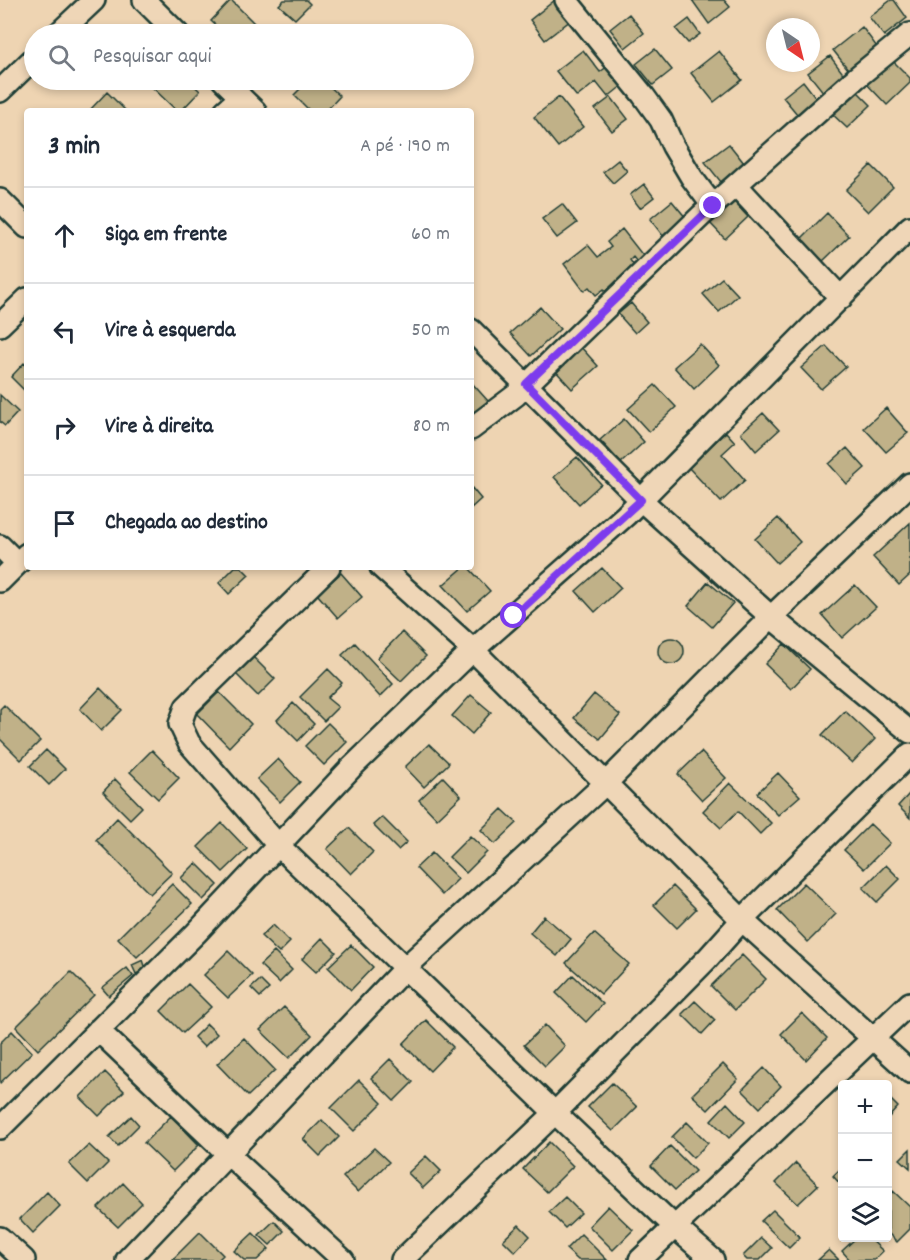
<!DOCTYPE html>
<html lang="pt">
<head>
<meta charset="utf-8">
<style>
  :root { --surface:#fff; --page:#f2f2f3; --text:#1f2937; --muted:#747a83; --line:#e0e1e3 }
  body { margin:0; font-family:Dekko,sans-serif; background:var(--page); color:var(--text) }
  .controls { position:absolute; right:18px; bottom:18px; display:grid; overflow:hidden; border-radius:6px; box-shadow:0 3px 9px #0003 }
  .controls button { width:54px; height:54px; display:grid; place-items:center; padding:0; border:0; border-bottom:2px solid var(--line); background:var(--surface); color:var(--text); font:30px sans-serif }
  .compass { position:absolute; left:766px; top:18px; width:54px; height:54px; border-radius:50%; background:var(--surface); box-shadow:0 3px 9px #0003; rotate:145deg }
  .stop { position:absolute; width:18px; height:18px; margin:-14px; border:4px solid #7c3aed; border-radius:50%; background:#fff }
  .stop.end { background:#7c3aed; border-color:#fff; box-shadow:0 2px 6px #0008 }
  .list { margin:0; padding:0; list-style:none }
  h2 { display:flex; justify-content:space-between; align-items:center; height:78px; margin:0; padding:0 24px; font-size:26px }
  h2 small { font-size:20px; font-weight:400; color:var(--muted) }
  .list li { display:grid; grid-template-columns:39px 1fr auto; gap:18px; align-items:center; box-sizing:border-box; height:96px; padding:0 24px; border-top:2px solid var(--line) }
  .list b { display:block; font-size:22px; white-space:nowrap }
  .list em { font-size:20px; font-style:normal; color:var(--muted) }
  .icon { flex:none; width:33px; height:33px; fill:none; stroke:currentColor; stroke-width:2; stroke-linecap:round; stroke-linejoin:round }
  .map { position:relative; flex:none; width:910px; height:1260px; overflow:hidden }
  .search { position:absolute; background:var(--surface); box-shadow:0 3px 9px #0003; left:24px; top:24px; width:450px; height:66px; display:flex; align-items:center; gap:15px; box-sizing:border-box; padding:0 21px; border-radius:33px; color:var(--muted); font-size:22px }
  .panel { position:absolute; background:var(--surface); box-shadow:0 3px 9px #0003; left:24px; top:108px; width:450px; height:462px; border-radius:6px }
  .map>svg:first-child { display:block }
  .building { fill:#c0b188; stroke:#1f3d34; stroke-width:1.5 }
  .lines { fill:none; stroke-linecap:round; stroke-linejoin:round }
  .street-casing { stroke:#1f3d34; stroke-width:26 }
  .street { stroke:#efd6b7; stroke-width:21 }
  .route { stroke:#7c3aed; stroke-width:8 }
</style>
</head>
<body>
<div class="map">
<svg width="910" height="1260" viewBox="0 0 910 1260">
  <rect width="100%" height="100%" fill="#eed4b2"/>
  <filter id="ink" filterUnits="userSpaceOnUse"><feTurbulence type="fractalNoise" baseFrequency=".0167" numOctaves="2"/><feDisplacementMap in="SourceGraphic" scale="12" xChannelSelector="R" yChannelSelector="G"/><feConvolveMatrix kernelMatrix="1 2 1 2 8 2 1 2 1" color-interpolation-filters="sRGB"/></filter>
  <g filter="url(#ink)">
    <!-- building -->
    <path class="building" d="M231 0 255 24 244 34H225L211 21Z
      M284 0H306L310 4 295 19 279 5Z
      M555 0 571 20 545 40 530 20Z
      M692 0H724L730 7 709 24Z
      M891 0H894L907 18 884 36 869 17Z
      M629 14 644 33 625 48 610 29Z
      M689 19 700 34 688 43 676 29Z
      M862 27 877 47 848 69 833 50Z
      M655 49 672 70 653 85 636 64Z
      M583 50 600 72 608 66 623 85 608 97 596 82 577 97 556 71Z
      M719 51 742 80 714 102 691 73Z
      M830 56 845 76 824 93 808 73Z
      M888 56 910 78V83L887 105 864 81Z
      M159 80H188L200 91 181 111H177L152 87Z
      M309 80H323L340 96 326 111H310L294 95Z
      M803 81 817 99 797 114 783 97Z
      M852 86 871 105 847 128 828 110Z
      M107 92 126 111H89Z
      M559 97 583 127 558 147 534 117Z
      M611 97 628 119 612 131 595 109Z
      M729 144 744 163 721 182 705 162Z
      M618 160 627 171 613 183 603 172Z
      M871 165 893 187 868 212 846 190Z
      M644 184 654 197 640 208 630 195Z
      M672 201 686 218 663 236 650 219Z
      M734 202 748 217 725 239 710 223Z
      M562 204 577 223 557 238 542 219Z
      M827 213 849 236 823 261 801 239Z
      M622 229 644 257 637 262 633 257 630 260 635 267 609 296 604 289 596 295 589 287 584 291 564 264 588 245 598 257 611 247 607 242Z
      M722 278 738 295 719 312 703 294Z
      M631 303 647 322 635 333 618 314Z
      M540 307 560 329 531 356 510 333Z
      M700 344 719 365 694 389 674 367Z
      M579 345 598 366 572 389 553 368Z
      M826 346 846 367 821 389 801 368Z
      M24 363 27 366V393L11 377Z
      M471 382 488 401 471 416Z
      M655 385 676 407 649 432 628 409Z
      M0 395 18 412 5 426 0 422Z
      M886 408 908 433 886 452 864 428Z
      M763 413 779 430 756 451 741 433Z
      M624 419 644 442 621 463 600 440Z
      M726 432 735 442 722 454 745 480 721 502 688 467Z
      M847 448 865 468 847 484 829 464Z
      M577 457 601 484 579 504 554 477Z
      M471 487 481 499 471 508Z
      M778 518 800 542 777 563 755 539Z
      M910 523V575L899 585 873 557Z
      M235 567H241L249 575 229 594 219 583Z
      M464 567H468L490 591 467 611 443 585Z
      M602 568 621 588 595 612 576 591Z
      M341 573 362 597 338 618 317 594Z
      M708 582 733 603 712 627 688 606Z
      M855 585 876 607 842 638 822 615Z
      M402 632 426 656 401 681 377 658Z
      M658 651a13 13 0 1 1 26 0a13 13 0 1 1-26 0Z
      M355 643 393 684 380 697 342 655Z
      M784 644 810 669 791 689 765 664Z
      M251 655 275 679 258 696 234 672Z
      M328 669 342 683 327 698 338 707 324 721 300 697Z
      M100 688 122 710 101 731 80 709Z
      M219 692 251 724 229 747 197 714Z
      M594 694 620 715 600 739 574 718Z
      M471 695 491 712 472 734 452 716Z
      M293 703 314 724 298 741 277 720Z
      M4 705 40 741 21 760 0 739V709Z
      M845 711 875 739 852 763 822 735Z
      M328 723 347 742 324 765 305 746Z
      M429 744 449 763 424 787 405 767Z
      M46 750 65 769 49 785 30 766Z
      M152 750 179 778 158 799 130 772Z
      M701 752 726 778 702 800 678 774Z
      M278 759 300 782 280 802 257 779Z
      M778 773 800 796 778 815 757 793Z
      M443 777 461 796 437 819 419 800Z
      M115 779 142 807 130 819 103 792Z
      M730 783 771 823 760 834 738 811 721 828 703 811Z
      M910 793V818L898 806Z
      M502 809 517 823 495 844 481 830Z
      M382 817 407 842 398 850 373 825Z
      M117 818 172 873 150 894 96 840Z
      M222 823 247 849 223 872 198 847Z
      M870 824 890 843 864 869 844 850Z
      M349 828 373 852 351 874 327 849Z
      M470 836 487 852 466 873 449 857Z
      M432 853 458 879 442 895 416 868Z
      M196 863 218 885 203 900 181 878Z
      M886 865 900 879 877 902 863 888Z
      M804 883 836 914 808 942 777 910Z
      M172 884 192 904 137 957 118 938Z
      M673 886 696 909 677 928 654 905Z
      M544 916 571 939 557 956 530 933Z
      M273 925 290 942 279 953 261 936Z
      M594 933 629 964 601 994 566 963Z
      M322 938 336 952 316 972 302 959Z
      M351 945 373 967 351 990 328 967Z
      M228 951 252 975 228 998 204 975Z
      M274 952 292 970 279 983 260 965Z
      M742 955 766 979 735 1010 711 986Z
      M143 960 146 969 136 974 132 965Z
      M127 968 133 976 109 996 102 988Z
      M71 972 94 995 38 1050 16 1027Z
      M573 975 603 1004 586 1022 556 993Z
      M260 980 269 989 260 997 251 988Z
      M188 984 211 1007 183 1033 161 1011Z
      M695 1001 715 1020 702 1034 682 1014Z
      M284 1007 312 1035 289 1058 260 1030Z
      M802 1013 827 1038 806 1060 781 1034Z
      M426 1020 453 1047 430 1071 403 1044Z
      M207 1024 217 1034 204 1047 194 1037Z
      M545 1025 565 1046 545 1066 524 1045Z
      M12 1031 32 1052 0 1083V1043Z
      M244 1038 275 1070 248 1096 217 1064Z
      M390 1059 413 1082 394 1101 371 1078Z
      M723 1064 738 1079 708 1110 692 1095Z
      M764 1068 781 1086 760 1108 742 1090Z
      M105 1072 124 1091 99 1116 80 1097Z
      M359 1080 382 1103 354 1131 331 1108Z
      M612 1083 637 1107 613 1131 588 1107Z
      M888 1097 898 1107 888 1118Z
      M727 1103 745 1122 729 1138 711 1120Z
      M131 1116 139 1125 118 1146 109 1137Z
      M171 1116 199 1145 173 1171 144 1143Z
      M322 1120 339 1137 320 1156 303 1139Z
      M687 1122 708 1143 693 1158 672 1137Z
      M549 1142 573 1166 547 1192 523 1169Z
      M89 1145 108 1163 88 1183 69 1164Z
      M670 1146 695 1171 675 1190 651 1166Z
      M374 1148 389 1162 358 1192 343 1177Z
      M910 1149V1168L900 1159Z
      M426 1156 441 1171 423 1188 408 1173Z
      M796 1163 818 1185 798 1204 776 1183Z
      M842 1167V1186L833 1176Z
      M123 1183 142 1203 118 1227 98 1208Z
      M893 1191 910 1207V1229L897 1242 888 1233V1197Z
      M47 1192 60 1206 33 1233 20 1219Z
      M565 1197 581 1213 565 1228 549 1212Z
      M608 1206 633 1230 613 1250 589 1226Z
      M773 1210 800 1237 789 1248 761 1221Z
      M274 1221 284 1231 270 1245 259 1235Z
      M519 1225 530 1236 515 1252 503 1240Z
      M200 1232 223 1255 218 1260H174L173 1259Z
      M253 1233 269 1249 257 1260H244L234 1251Z
      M581 1234 607 1260H578L566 1249Z
      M761 1238 772 1248 760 1260H747L743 1256Z
      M856 1238H869L883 1251 874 1260H850L842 1251Z
      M829 1250 839 1260H818Z"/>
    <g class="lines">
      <!-- street casing -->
      <g class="street-casing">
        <path id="street" d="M144 0 178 34
          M566 0 643 95 661 120 673 146 692 178 713 206
          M58 34 94 0
          M223 80 255 111
          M0 91 34 58
          M225 111 241 97
          M736 185 841 298
          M0 200 27 227
          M0 325 27 299
          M471 330 641 500 771 617 910 732
          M471 429 516 395 701 216 856 78 910 34
          M0 546 17 563
          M329 567 186 707 180 724 189 743 278 845 555 1113 675 1227 713 1260
          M381 567 473 650 742 920 910 1072
          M0 581 27 554
          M98 1030 228 1154 343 1260
          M0 1128 196 933 351 768 473 650 626 515 910 227
          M0 1238 24 1260
          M127 1260 405 968 606 783 771 617 910 484
          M402 1260 555 1113 707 959 742 920 910 754
          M640 1260 910 1003"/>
      </g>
      <!-- street -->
      <use href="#street" class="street"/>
    </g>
  </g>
  <g class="lines" filter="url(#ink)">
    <!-- route -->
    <path class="route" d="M514 616 641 500 526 384 713 206"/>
  </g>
</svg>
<div class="controls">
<button>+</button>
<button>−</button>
<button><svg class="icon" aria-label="layers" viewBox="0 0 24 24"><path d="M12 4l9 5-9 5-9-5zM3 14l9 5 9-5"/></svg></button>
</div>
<svg class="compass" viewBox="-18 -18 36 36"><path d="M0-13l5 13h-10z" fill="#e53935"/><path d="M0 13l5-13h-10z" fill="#747a83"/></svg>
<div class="stop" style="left:514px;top:616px"></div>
<div class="stop end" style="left:713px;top:206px"></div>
<div class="search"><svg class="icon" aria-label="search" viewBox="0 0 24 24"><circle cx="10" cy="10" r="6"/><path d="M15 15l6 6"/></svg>Pesquisar aqui</div>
<section class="panel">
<h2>3 min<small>A pé · 190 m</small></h2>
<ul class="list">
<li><svg class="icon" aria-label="ahead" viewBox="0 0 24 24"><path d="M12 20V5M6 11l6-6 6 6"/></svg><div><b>Siga em frente</b></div><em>60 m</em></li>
<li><svg class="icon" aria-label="left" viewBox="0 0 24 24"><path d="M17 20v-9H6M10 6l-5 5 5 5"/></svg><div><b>Vire à esquerda</b></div><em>50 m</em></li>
<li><svg class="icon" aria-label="right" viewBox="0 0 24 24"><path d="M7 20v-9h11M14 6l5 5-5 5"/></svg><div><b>Vire à direita</b></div><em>80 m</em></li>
<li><svg class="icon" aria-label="arrive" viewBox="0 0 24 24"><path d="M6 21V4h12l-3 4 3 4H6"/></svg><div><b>Chegada ao destino</b></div></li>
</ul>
</section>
</div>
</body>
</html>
